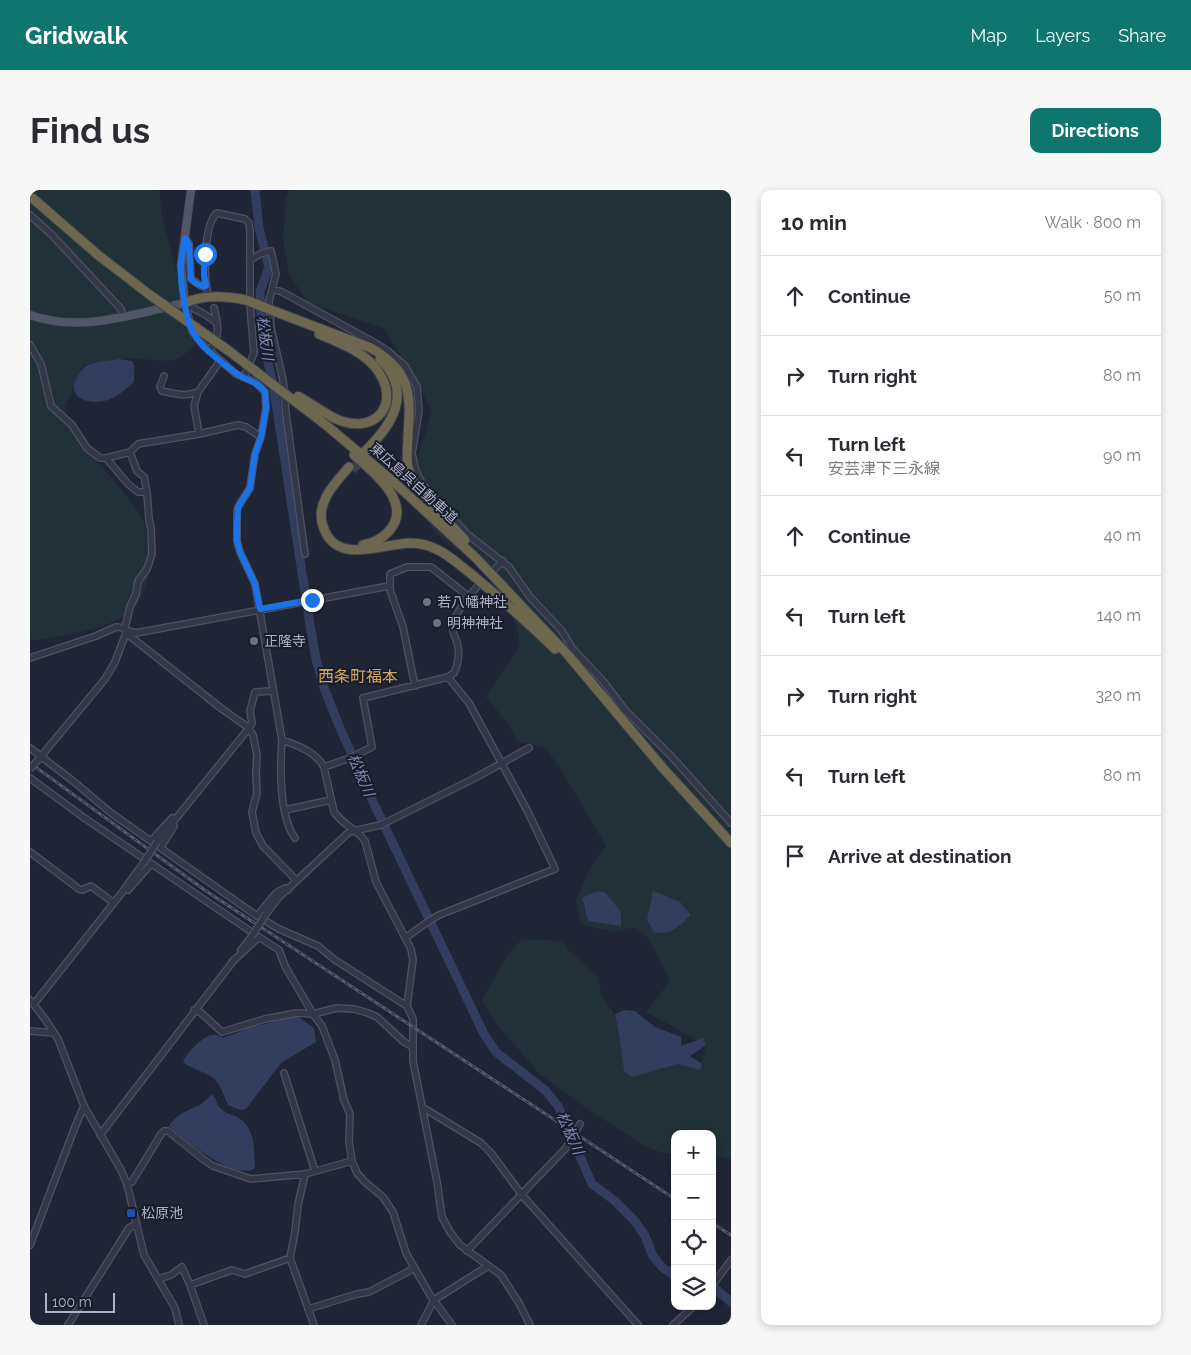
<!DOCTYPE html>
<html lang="en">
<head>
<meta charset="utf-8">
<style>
  :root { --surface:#fff; --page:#f7f7f7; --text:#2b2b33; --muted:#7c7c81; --line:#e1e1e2; --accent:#0f766e }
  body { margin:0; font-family:Raleway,"Noto Sans JP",sans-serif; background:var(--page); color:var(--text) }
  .controls { position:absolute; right:15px; bottom:15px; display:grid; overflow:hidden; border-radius:10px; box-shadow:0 2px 8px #0003 }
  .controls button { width:45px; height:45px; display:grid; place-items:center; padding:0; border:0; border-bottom:1px solid var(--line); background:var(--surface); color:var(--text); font:25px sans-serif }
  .scale { position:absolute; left:15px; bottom:12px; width:70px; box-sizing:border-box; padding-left:5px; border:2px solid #adb2c4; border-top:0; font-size:14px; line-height:18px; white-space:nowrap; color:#adb2c4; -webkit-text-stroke:4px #191d2b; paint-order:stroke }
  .stop { position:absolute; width:15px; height:15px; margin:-11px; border:4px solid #1a73e8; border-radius:50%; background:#fff }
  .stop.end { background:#1a73e8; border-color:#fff; box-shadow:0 1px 5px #0008 }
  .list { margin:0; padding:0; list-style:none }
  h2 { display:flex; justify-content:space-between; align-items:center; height:65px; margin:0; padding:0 20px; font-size:21px }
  h2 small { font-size:16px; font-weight:400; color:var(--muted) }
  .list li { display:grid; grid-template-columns:32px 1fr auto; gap:15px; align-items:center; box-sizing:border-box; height:80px; padding:0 20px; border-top:1px solid var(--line) }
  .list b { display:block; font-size:19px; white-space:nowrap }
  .list p { margin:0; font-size:16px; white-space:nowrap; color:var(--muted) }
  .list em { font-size:16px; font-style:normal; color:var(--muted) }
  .icon { flex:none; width:28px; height:28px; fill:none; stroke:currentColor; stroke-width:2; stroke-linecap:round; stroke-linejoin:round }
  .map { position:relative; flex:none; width:701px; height:1135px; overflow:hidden; border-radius:10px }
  header { display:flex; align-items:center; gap:30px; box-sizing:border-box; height:70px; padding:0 25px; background:var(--accent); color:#fff }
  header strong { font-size:24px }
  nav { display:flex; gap:28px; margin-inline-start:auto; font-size:18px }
  .intro { display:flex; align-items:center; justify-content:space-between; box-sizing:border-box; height:120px; padding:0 30px }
  h1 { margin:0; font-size:35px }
  .button { padding:12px 22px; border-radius:10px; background:var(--accent); color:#fff; font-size:18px; font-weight:700 }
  main { display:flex; gap:30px; padding:0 30px }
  aside { flex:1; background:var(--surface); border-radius:10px; box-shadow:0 2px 8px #0003 }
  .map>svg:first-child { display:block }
  .green { fill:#223137 }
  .water { fill:#333d5e }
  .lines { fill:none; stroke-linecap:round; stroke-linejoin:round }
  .river { stroke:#333d5e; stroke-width:9 }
  .highway-tunnel { stroke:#3c4152; stroke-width:9; stroke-dasharray:9 4.5; stroke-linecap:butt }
  .minor-casing { stroke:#4e5262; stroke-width:8 }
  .major-casing { stroke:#3d4150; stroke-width:9 }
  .highway-casing { stroke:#3b3f4e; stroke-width:11 }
  .minor { stroke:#333747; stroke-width:5.5 }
  .major { stroke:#515667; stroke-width:8 }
  .highway { stroke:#6d6750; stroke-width:9 }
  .rail-casing { stroke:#555a6e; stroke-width:3 }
  .rail { stroke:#191d2b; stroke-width:1; stroke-dasharray:4; stroke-linecap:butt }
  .minor-bridge-casing { stroke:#4e5262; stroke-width:8; stroke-linecap:butt }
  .highway-bridge-casing { stroke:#3b3f4e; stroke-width:11; stroke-linecap:butt }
  .minor-bridge { stroke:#333747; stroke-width:5.5 }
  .highway-bridge { stroke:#6d6750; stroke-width:9 }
  .route { stroke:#1a73e8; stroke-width:6 }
  .worship-dot { fill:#6b7280; stroke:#191d2b; stroke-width:2 }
  .transit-dot { fill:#1a4fb4; stroke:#191d2b; stroke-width:2 }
  .labels { text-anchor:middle; stroke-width:4; stroke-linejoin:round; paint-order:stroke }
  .street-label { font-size:14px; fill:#adb2c4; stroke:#191d2b }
  .poi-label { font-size:14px; fill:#adb2c4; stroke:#191d2b; text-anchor:start }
  .water-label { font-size:15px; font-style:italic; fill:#7d89b1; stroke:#191d2b }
  .quarter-label { font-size:16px; fill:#d1a55a; stroke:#191d2b }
</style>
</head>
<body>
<header>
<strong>Gridwalk</strong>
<nav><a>Map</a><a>Layers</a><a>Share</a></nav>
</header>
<div class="intro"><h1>Find us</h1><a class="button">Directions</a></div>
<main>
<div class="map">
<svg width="701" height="1135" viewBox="0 0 701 1135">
  <rect width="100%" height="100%" fill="#202536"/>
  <!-- green -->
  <path class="green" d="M0 0H129L132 26 151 98 164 133 166 147 164 156 150 168 139 171 96 168 53 175C50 183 48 192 44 200 40 207 34 211 35 220 37 238 49 252 61 265 87 295 127 331 122 375 121 381 118 388 116 393 114 401 111 412 105 418 89 437 30 447 5 450L0 449Z
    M259 0H701V969L696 967 682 966V944H645V964L633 963 617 957 560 921 511 885 468 836 452 810 478 764 492 749 532 751 540 762 567 785 572 808 583 822 602 887 648 874 670 880 676 855 616 822 640 791 619 749 604 737 584 742 551 734 546 710 561 677 576 656 530 578 516 558 488 551 477 532 456 507 490 456 487 437 477 416 462 394 443 372 406 343 393 326 379 298 402 220 355 139 278 113 259 84 253 50 256 8Z"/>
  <!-- water -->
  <path class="water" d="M88 169 102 171 104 175V192C95 200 86 208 74 211 55 215 33 204 50 183 52 180 55 176 58 175 66 171 79 171 88 169Z
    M623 701 650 712 661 725C648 736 642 746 624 742L617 730Z
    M565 702H575L591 722V736L559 731C554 723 556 716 552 708Z
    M594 820 605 821 625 837 651 847V856L673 848 676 855 660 866 672 874 670 880 648 874 602 887 594 881 590 851 585 824Z
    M267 826 284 838 286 852 251 873 216 919 210 920 198 915C193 905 191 894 182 887 173 881 162 879 153 872 156 863 176 842 186 845 188 845 191 847 193 848L219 838Z
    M183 904C186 909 187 916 192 920 197 925 204 924 209 928 226 939 224 961 225 978 204 992 155 950 139 936 144 926 160 919 170 915 174 912 179 907 183 904Z"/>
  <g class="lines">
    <!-- river -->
    <path class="river" d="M225 0 229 38 239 77 230 102 232 144 244 200 280 435 286 469 294 498 310 538 344 614 454 844 466 862 516 901 528 916 562 994 585 1011 604 1030 615 1046 623 1066 632 1077 645 1086
      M682 1096 701 1112"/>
    <!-- highway-tunnel -->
    <path class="highway-tunnel" d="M322 280 336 267"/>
    <!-- minor casing -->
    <g class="minor-casing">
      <path id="minor" d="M0 25 21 44 91 119 93 127
        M155 48 159 54 161 89 171 96H176
        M220 70 230 64 241 61 246 84 239 111 241 138 253 190 256 224 275 364
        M243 99 252 102 347 154 358 161 375 176 387 197 389 221 382 263 385 279 393 295 437 344 479 377 500 407 532 441 542 458 573 491 595 520 642 567 701 633
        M178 103C173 88 174 33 187 23L215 29 219 33 220 40V115L224 163 214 187
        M155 113 162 141 173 155 206 184 225 192 235 202 236 218 231 247 225 264 220 298 208 317 207 322V351L210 362 225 394 252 550C267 555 286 562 294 577L304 622 311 630 330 645 335 651 346 692 381 759 383 770 377 816 383 829V871L407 992 412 1027 420 1042 430 1055 471 1085 489 1113 500 1135
        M155 113C166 121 178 124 187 134
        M0 155 11 174 21 216 42 235 57 258 70 268H76L100 262 108 254 169 244 208 235 216 237 231 247
        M179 161C191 146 188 135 184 118
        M134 186 130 197 132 201C145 204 155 207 168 202
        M169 244 164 216 168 202 190 171
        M76 268 98 294 108 302H117
        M466 378 473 371
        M96 443 192 519 219 538 223 545 227 565 226 584 227 603 222 622 226 643 233 656 267 691
        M96 443 98 441 106 443 359 396
        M0 468 66 446 86 437 95 438
        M418 487 424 483C428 474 430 462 427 452 425 447 422 442 423 436 424 425 438 406 446 398
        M385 496 373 437 360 400V384L377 377H401L438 406
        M252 550C250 577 249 626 265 648
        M0 558 43 591 81 623 227 726 249 739 288 756 305 770 377 816
        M8 570 75 489 85 472 96 443 95 438 100 417 106 404 108 391 117 379 122 364 121 338 119 330 117 302 114 287 107 281 100 262
        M294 577 320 568 342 557 333 508 418 487 439 513 498 622 525 679 409 725 399 731 375 748
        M0 588 53 627 226 745
        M255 620 301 610
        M121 651 142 628
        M127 652 219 538 222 533 220 521 225 502 243 501
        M131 657 144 636
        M0 662 49 699 52 700 61 696 84 713
        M98 700 121 674
        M236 724 248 708 318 643 323 641 351 635 445 588 499 558
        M227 726 246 703 255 698 258 700
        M211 760 222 746
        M202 772 229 747 249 760 255 776 283 824 292 836 305 870 314 910 320 924 319 952 322 971 327 983 335 992 353 1007 363 1022 376 1063 400 1105 422 1135
        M0 810 15 829 28 849 54 916 91 980 97 994 114 1065 145 1118 149 1135
        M4 814 90 705 114 672
        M164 820 170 822 192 842 235 829 267 823 283 824 307 818 324 819 338 823 347 827 374 852 383 857
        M0 841 24 843
        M254 883 285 981
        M392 917 451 953 461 963 492 1005 608 1135
        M70 945 204 770
        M275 984 268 1015 265 1042 260 1068 284 1135
        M97 994 102 992 131 944 134 941H138L174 970 183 976 221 989 275 984 322 971
        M0 1055 45 937 54 916
        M437 1061 536 958 550 934
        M128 1089 141 1085 152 1077 160 1095 174 1135
        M160 1095 202 1080 215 1084 260 1068
        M682 1096 701 1070
        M278 1119 327 1104 339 1102 385 1078
        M38 1135 99 1038 106 1034
        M391 1135 404 1110 458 1076
        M643 1135 664 1116"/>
    </g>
    <!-- major casing -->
    <g class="major-casing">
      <path id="major" d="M0 125C50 143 105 124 155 113L151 76 161 0"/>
    </g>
    <!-- highway casing -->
    <g class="highway-casing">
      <path id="highway" d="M0 6 68 65 120 105
        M155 113C174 104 196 106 216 110
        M241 120 341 158C381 181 381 204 378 246 378 256 376 267 378 277 385 303 417 330 435 350
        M289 144C308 152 332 161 345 177 374 213 345 249 302 227
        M296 235 366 294 446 368 538 465 632 577 701 653
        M334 262C362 236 384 202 350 169
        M324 265C343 282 384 313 359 341 352 349 344 353 333 355
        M319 277C305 293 285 313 293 336 305 376 352 354 380 353 390 353 398 355 406 359 418 364 429 375 440 383 469 407 498 433 525 459"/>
    </g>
    <!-- minor -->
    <use href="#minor" class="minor"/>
    <!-- major -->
    <use href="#major" class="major"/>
    <!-- highway -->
    <use href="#highway" class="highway"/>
    <!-- rail casing -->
    <g class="rail-casing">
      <path id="rail" d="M0 573 176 701 645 1009
        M682 1033 701 1045"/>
    </g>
    <!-- rail -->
    <use href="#rail" class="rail"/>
    <!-- minor-bridge casing -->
    <g class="minor-bridge-casing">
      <path id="minor-bridge" d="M0 579 8 570
        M114 672 127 652
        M222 746 236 724"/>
    </g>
    <!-- highway-bridge casing -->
    <g class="highway-bridge-casing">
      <path id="highway-bridge" d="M120 105 199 161 296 235
        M216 110 241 120
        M268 206 302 227"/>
    </g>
    <!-- minor-bridge -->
    <use href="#minor-bridge" class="minor-bridge"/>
    <!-- highway-bridge -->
    <use href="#highway-bridge" class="highway-bridge"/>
  </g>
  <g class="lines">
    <!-- route -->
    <path class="route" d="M175 64 174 84 176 96C170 97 165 93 161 89L159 54 155 48C154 57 151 66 151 75 150 91 155 126 162 140 170 157 189 170 203 181 213 190 227 190 235 202L236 218 231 247 225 264 220 298 208 317 207 333V351L210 362 225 394 230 419 282 410"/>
  </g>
  <!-- markers -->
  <g class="worship-dot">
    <circle cx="397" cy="412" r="5"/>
    <circle cx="407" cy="433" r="5"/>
    <circle cx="224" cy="451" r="5"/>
  </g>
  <rect class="transit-dot" x="96" y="1018" width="10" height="10" rx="2.5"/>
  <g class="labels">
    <!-- street labels -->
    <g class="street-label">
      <text transform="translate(384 293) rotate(42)" y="5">東広島呉自動車道</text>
    </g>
    <!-- poi labels -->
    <g class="poi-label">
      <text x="407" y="417">若八幡神社</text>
      <text x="417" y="438">明神神社</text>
      <text x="234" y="456">正隆寺</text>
      <text x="111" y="1028">松原池</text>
    </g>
    <!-- water labels -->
    <g class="water-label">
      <text transform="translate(235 148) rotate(82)" y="5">松板川</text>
      <text transform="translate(331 585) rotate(67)" y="5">松板川</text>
      <text transform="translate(540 943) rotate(66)" y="5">松板川</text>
    </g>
    <!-- quarter labels -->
    <g class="quarter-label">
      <text x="328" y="492">西条町福本</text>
    </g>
  </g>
</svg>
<div class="controls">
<button>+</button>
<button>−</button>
<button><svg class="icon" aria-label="locate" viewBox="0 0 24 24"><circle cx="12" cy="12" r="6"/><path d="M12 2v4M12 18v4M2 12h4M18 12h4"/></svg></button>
<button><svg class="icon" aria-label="layers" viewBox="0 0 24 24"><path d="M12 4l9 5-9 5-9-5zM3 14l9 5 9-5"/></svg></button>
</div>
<div class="scale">100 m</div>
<div class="stop" style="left:175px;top:64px"></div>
<div class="stop end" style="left:282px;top:410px"></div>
</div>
<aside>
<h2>10 min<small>Walk · 800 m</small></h2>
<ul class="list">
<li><svg class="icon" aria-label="ahead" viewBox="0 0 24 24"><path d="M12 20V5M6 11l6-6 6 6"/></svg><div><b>Continue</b></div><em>50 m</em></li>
<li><svg class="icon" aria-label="right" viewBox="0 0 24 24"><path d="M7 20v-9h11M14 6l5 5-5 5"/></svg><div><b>Turn right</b></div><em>80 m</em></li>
<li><svg class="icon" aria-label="left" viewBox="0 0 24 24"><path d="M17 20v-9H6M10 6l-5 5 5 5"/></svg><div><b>Turn left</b><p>安芸津下三永線</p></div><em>90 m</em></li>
<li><svg class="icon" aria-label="ahead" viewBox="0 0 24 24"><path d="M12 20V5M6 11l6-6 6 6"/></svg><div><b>Continue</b></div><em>40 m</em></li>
<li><svg class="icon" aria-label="left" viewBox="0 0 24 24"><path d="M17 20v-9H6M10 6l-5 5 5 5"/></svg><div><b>Turn left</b></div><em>140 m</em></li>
<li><svg class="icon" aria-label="right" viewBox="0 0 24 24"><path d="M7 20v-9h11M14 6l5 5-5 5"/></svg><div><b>Turn right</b></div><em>320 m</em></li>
<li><svg class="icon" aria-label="left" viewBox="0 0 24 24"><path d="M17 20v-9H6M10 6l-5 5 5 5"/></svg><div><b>Turn left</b></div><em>80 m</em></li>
<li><svg class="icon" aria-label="arrive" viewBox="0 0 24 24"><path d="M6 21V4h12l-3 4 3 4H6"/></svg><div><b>Arrive at destination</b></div></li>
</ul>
</aside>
</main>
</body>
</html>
